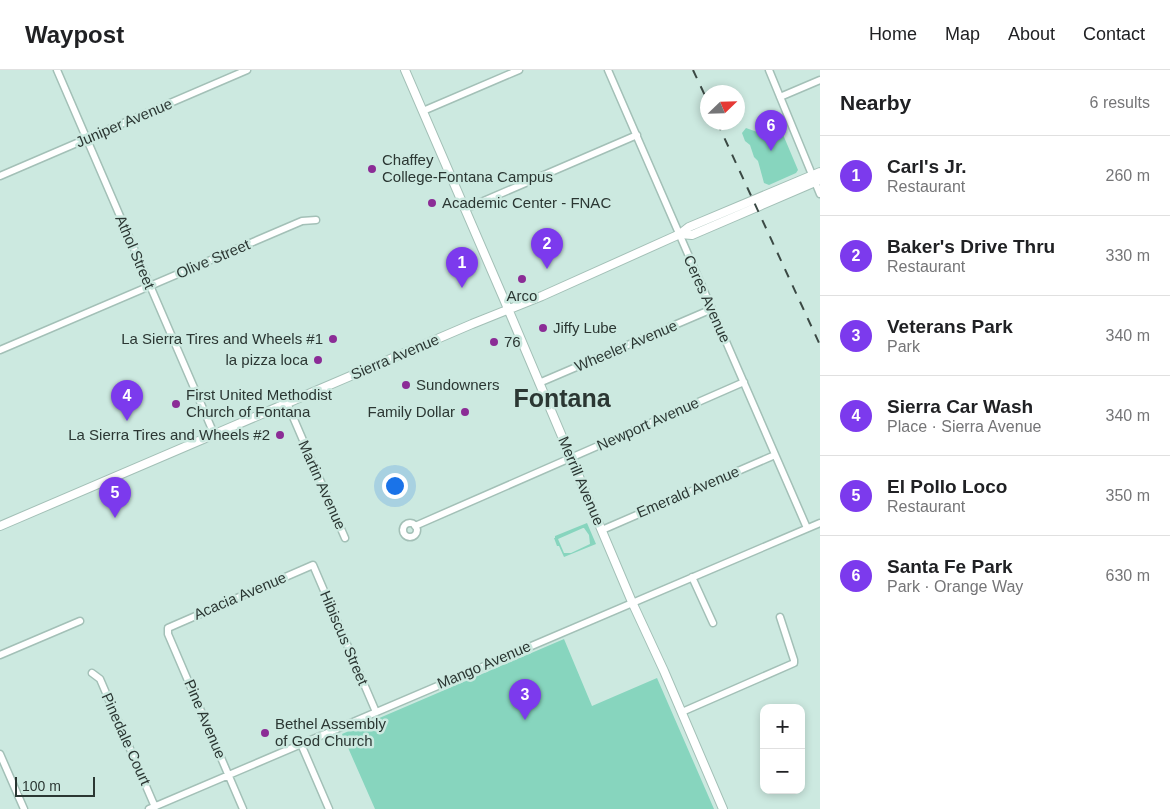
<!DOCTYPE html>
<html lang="en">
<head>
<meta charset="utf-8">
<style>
  :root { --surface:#fff; --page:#f2f2f2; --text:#202124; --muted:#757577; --line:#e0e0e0; --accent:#7c3aed }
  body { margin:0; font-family:Arial,sans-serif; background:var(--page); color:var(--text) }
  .controls { position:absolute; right:15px; bottom:15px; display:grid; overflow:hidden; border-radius:10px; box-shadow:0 2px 8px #0003 }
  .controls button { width:45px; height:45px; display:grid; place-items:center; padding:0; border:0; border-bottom:1px solid var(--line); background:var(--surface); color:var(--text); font:25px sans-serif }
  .compass { position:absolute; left:700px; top:15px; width:45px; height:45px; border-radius:50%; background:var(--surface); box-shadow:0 2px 8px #0003; rotate:67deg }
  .scale { position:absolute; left:15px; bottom:12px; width:80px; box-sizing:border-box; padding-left:5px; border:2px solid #2b3733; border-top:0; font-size:14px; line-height:18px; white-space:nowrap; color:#2b3733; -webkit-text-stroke:4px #cce9e0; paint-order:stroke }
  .you { position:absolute; left:394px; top:415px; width:18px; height:18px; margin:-12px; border:4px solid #fff; border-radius:50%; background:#1a73e8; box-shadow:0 0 0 8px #1a73e833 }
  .badge { display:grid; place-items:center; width:32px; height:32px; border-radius:50%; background:var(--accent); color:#fff; font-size:16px; font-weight:700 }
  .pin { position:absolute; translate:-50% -41px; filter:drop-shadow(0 1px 2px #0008) }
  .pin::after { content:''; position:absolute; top:26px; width:18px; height:15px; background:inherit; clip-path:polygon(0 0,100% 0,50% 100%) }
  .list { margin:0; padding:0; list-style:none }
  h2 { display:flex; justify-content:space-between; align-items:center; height:65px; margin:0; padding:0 20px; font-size:21px }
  h2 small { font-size:16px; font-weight:400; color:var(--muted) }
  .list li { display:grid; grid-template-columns:32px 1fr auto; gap:15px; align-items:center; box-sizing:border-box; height:80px; padding:0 20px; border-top:1px solid var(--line) }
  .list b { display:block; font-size:19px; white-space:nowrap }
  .list p { margin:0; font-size:16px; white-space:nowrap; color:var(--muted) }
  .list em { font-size:16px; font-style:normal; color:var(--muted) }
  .map { position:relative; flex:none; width:820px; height:739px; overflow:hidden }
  header { display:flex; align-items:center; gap:30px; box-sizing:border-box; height:70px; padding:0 25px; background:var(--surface); border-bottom:1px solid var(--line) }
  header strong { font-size:24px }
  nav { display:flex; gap:28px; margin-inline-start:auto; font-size:18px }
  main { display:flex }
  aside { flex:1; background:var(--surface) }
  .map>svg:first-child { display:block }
  .green { fill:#87d5be; fill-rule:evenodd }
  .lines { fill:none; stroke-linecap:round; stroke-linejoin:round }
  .minor-casing { stroke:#a3c0b7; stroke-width:9 }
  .major-casing { stroke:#a3c0b7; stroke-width:10 }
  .minor { stroke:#fff; stroke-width:6 }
  .major { stroke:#fff; stroke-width:8 }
  .rail { stroke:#3b4944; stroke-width:2; stroke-dasharray:9 9; stroke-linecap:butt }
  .poi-dot { fill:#8b2c96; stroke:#cce9e0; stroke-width:2 }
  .labels { text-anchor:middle; stroke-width:5; stroke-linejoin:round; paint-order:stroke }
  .street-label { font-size:15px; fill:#2b3733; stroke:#cce9e0 }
  .poi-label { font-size:15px; fill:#2b3733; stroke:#cce9e0; text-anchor:start }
  .town-label { font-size:25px; font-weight:bold; fill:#2b3733; stroke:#cce9e0 }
</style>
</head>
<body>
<header>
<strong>Waypost</strong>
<nav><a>Home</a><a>Map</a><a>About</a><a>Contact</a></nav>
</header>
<main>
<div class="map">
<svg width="820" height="739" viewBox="0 0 820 739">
  <rect width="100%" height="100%" fill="#cce9e0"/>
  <!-- green -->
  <path class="green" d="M771 46 776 48 798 100 796 103 769 115 764 113 758 91 754 87 750 75 745 71 742 63 746 58 760 63 768 59 764 50 768 49Z
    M587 453 596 474 564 487 559 476H557L554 468H555V466ZM583 458H584L589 465 590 474 571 483H564L558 469Z
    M564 569 592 636 657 608 714 739H375L342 664Z"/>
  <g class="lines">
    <!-- minor casing -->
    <g class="minor-casing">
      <path id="minor" d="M57 0 214 364
        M608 0 807 458
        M769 0 820 124
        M780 27 820 10
        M423 41 519 0
        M0 106 247 0
        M465 139 637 65
        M0 280 302 151 316 150
        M539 313 712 239
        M287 333 345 468
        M403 460a7 7 0 1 1 14 0a7 7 0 1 1-14 0Z
        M415 456 744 312
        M602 460 775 385
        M692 507 713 553
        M0 585 80 551
        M92 603 100 609 155 737
        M682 642 794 593V590L780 547
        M301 674 329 739
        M0 684 24 739
        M149 739 820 453
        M243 739 168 564V558L313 495 376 642"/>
    </g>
    <!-- major casing -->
    <g class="major-casing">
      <path id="major" d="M405 0 503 227 632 532 664 601 723 739
        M680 164 692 165 820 110
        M0 456 472 254 542 226 680 164 689 157 820 102"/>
    </g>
    <!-- minor -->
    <use href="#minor" class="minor"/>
    <!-- major -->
    <use href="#major" class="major"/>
    <!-- rail -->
    <path class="rail" d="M693 0 708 32
      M717 52 820 275"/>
  </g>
  <!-- markers -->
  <g class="poi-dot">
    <circle cx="372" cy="99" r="5"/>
    <circle cx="432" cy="133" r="5"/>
    <circle cx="522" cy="209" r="5"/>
    <circle cx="543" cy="258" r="5"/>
    <circle cx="333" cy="269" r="5"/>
    <circle cx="494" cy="272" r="5"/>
    <circle cx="318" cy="290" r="5"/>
    <circle cx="406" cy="315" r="5"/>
    <circle cx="176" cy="334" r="5"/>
    <circle cx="465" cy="342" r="5"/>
    <circle cx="280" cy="365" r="5"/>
    <circle cx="265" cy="663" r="5"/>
  </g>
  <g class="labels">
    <!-- street labels -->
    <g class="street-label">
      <text transform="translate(124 53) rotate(-23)" y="5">Juniper Avenue</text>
      <text transform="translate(135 182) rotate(67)" y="5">Athol Street</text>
      <text transform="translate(213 189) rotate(-23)" y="5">Olive Street</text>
      <text transform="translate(707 229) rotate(66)" y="5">Ceres Avenue</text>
      <text transform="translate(626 276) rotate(-23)" y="5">Wheeler Avenue</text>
      <text transform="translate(395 287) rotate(-23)" y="5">Sierra Avenue</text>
      <text transform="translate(648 354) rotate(-24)" y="5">Newport Avenue</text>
      <text transform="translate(581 411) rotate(67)" y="5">Merrill Avenue</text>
      <text transform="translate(322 415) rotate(66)" y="5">Martin Avenue</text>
      <text transform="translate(688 422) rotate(-23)" y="5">Emerald Avenue</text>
      <text transform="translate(240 526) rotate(-23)" y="5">Acacia Avenue</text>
      <text transform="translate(344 568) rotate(67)" y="5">Hibiscus Street</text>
      <text transform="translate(484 595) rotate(-23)" y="5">Mango Avenue</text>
      <text transform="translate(205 649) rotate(67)" y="5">Pine Avenue</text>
      <text transform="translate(126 669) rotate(66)" y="5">Pinedale Court</text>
    </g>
    <!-- poi labels -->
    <g class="poi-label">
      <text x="382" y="95">Chaffey<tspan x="382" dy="17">College-Fontana Campus</tspan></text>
      <text x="442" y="138">Academic Center - FNAC</text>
      <text x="522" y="231" text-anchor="middle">Arco</text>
      <text x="553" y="263">Jiffy Lube</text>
      <text x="323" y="274" text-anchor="end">La Sierra Tires and Wheels #1</text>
      <text x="504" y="277">76</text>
      <text x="308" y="295" text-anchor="end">la pizza loca</text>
      <text x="416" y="320">Sundowners</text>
      <text x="186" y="330">First United Methodist<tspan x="186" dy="17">Church of Fontana</tspan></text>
      <text x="455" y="347" text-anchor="end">Family Dollar</text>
      <text x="270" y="370" text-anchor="end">La Sierra Tires and Wheels #2</text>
      <text x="275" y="659">Bethel Assembly<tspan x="275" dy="17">of God Church</tspan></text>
    </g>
    <!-- town labels -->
    <g class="town-label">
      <text x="562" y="337">Fontana</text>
    </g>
  </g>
</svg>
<div class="controls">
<button>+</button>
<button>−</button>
</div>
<svg class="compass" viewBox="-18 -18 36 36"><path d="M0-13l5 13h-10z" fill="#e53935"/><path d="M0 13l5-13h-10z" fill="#757577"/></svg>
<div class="scale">100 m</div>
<div class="you"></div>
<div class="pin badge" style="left:462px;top:218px">1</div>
<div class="pin badge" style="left:547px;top:199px">2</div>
<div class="pin badge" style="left:525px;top:650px">3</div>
<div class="pin badge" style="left:127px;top:351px">4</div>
<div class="pin badge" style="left:115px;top:448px">5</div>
<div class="pin badge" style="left:771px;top:81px">6</div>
</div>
<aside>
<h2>Nearby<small>6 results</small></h2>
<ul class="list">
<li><span class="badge">1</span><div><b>Carl's Jr.</b><p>Restaurant</p></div><em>260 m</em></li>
<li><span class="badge">2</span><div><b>Baker's Drive Thru</b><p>Restaurant</p></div><em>330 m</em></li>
<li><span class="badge">3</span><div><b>Veterans Park</b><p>Park</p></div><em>340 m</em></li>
<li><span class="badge">4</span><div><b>Sierra Car Wash</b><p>Place · Sierra Avenue</p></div><em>340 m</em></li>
<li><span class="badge">5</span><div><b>El Pollo Loco</b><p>Restaurant</p></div><em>350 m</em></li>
<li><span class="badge">6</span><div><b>Santa Fe Park</b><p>Park · Orange Way</p></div><em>630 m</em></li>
</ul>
</aside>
</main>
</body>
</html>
